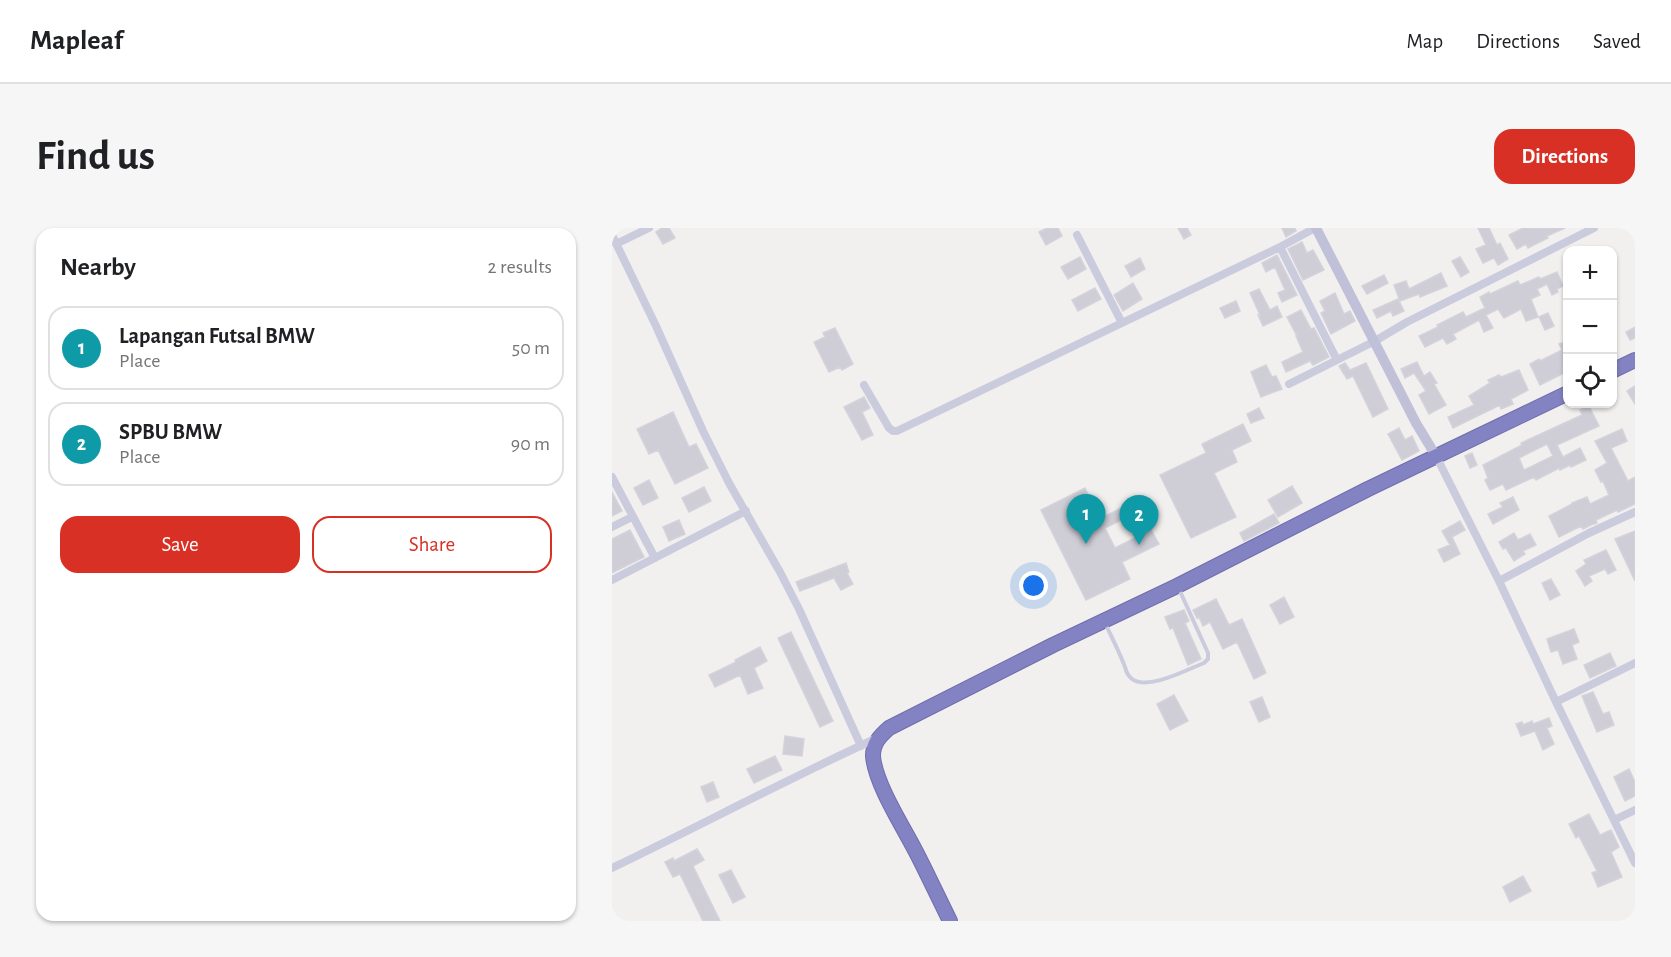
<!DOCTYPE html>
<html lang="en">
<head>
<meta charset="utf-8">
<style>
  :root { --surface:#fff; --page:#f6f6f6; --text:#202124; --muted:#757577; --line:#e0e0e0; --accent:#d93025 }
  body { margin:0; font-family:"Alegreya Sans",sans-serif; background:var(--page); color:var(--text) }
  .controls { position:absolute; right:18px; top:18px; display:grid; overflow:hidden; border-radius:12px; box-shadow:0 2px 4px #0004 }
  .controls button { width:54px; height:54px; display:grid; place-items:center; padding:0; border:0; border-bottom:2px solid var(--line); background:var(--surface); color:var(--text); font:30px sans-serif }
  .you { position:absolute; left:422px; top:358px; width:21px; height:21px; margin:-15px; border:4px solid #fff; border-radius:50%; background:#1a73e8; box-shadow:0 0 0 9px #1a73e833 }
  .badge { display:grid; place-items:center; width:39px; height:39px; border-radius:50%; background:var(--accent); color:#fff; font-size:20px; font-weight:700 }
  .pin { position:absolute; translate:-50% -50px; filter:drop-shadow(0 2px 3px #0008) }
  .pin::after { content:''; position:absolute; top:32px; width:21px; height:18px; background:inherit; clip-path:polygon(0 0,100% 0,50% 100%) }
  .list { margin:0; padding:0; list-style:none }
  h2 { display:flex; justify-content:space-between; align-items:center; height:78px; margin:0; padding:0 24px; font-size:26px }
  h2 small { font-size:20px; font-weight:400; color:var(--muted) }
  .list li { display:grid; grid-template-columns:39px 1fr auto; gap:18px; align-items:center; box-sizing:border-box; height:84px; margin:0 12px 12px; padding:0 12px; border:2px solid var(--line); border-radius:18px }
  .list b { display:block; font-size:22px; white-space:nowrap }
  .list p { margin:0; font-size:20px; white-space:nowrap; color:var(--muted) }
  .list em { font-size:20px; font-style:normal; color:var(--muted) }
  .actions { display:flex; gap:12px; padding:18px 24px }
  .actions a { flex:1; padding:14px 0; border:2px solid var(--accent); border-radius:18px; text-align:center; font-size:21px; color:var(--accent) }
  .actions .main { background:var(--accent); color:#fff }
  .icon { flex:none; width:33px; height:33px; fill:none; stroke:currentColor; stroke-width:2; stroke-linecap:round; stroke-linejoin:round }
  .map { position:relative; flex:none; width:1023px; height:693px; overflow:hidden; border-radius:18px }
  header { display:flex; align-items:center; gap:36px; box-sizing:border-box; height:84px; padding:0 30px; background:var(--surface); border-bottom:2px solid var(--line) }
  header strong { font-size:28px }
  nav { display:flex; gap:33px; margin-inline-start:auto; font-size:21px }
  .intro { display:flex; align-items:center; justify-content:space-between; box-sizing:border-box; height:144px; padding:0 36px }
  h1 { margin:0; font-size:42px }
  .button { padding:15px 27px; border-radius:18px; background:var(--accent); color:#fff; font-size:21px; font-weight:700 }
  main { display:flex; gap:36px; padding:0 36px }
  aside { flex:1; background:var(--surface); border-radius:18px; box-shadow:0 2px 4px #0004 }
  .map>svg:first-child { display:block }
  .building { fill:#cfced7; stroke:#d4d2db; stroke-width:1.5; fill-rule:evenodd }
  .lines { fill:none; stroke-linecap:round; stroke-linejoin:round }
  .highway-casing { stroke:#6f6ead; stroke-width:16 }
  .lane { stroke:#cacbdd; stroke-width:4 }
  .street { stroke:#cacbdd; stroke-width:8 }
  .secondary { stroke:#c0c0d9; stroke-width:10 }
  .highway { stroke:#8382c2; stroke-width:14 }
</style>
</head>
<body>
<header>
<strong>Mapleaf</strong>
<nav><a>Map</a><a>Directions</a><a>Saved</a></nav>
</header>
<div class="intro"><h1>Find us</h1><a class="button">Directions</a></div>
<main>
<aside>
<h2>Nearby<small>2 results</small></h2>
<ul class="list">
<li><span class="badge" style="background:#0f9aa8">1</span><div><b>Lapangan Futsal BMW</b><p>Place</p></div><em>50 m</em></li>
<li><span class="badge" style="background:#0f9aa8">2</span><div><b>SPBU BMW</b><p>Place</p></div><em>90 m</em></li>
</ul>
<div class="actions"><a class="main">Save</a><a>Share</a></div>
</aside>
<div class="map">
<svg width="1023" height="693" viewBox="0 0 1023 693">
  <rect width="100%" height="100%" fill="#f2f0ee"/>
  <!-- building -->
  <path class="building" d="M50 0H57L63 10 51 16 44 4Z
    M435 0H446L450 8 434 17 427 4Z
    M566 0H575L579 7 572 11Z
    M670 0H683L684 3 674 9Z
    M866 0H877L885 17 888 15 896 31 886 37 882 30 871 35 864 21 874 17Z
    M911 0H953L935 8 936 10 916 20 914 16 905 21 897 7Z
    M690 14 695 25 701 22 712 42 691 52 676 21Z
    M665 27 685 67 670 74 666 65 673 62 663 39 654 44 650 35Z
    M468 29 474 41 456 51 449 39Z
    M848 29 857 44 849 49 840 33Z
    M528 30 533 41 519 49 513 38Z
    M945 44 951 58 945 61 946 64 940 67 935 56 925 61 928 67 919 71 926 89 914 93 909 81 892 90 886 81 874 87 881 100 872 104 867 92 841 106 844 111 835 116 831 110 813 119 807 108 826 99 825 97 851 84 854 89 873 80 868 69 877 64 878 66 906 53 908 57 927 49 928 51Z
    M829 45 835 58 808 69 807 66 788 73 782 57 794 53 797 61Z
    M772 47 776 55 755 66 750 58Z
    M521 55 530 71 511 83 502 67Z
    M483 60 489 71 466 83 460 72Z
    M647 61 658 82 665 78 670 89 651 98 646 87H648L638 65Z
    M723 65 732 86 738 83 743 93 719 106 709 85 713 83 708 73Z
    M786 71 792 83 781 88 779 83 765 90 761 82Z
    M624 73 628 83 613 90 608 80Z
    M689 82 699 101 702 100 717 129 701 137 698 133 674 144 670 134 691 124 684 108H685L675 89Z
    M936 85 942 98 933 102 927 89Z
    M1023 99V110L1018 112 1014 104Z
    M223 100 241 136 230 142 228 139 217 144 202 114 213 109 211 105Z
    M956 113V143L928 157 918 136 927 131 928 133 950 122 947 116Z
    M805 134 812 148 818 144 825 155 822 156 834 177 817 186 807 167 814 163 802 145 793 150 789 141Z
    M733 135 738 142 754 135 776 181 761 189 741 148 735 151 727 138Z
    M654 137 660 149 664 148 670 161 649 169 639 144Z
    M907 142 916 162 899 171 901 176 889 181 888 177 841 200 836 189 862 177 857 168 878 155 876 152 887 147 889 149Z
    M1023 158V176L1015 163Z
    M252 169 258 180 250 184 261 207 250 212 232 179Z
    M977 178 987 198 945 217 951 229 968 220 974 232 959 239 958 237 948 242 947 240 924 252 922 249 894 262 891 256 878 262 873 252 876 250 871 237 910 217 909 215 970 187 968 182ZM935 216 941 228 912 242 907 230Z
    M647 180 652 190 639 195 635 186Z
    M61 184 77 219 84 216 96 240 63 256 46 222 37 226 25 201Z
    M631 196 639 213 620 222 625 234 602 245 624 289 579 310 548 247 594 225 590 216Z
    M787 200 793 212 800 208 807 223 790 232 776 206Z
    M1010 201 1015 213 999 220 1016 253 1023 249V276L1006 284 1005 282 984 292 985 295 979 297 971 301 969 298 947 309 937 288 960 276V275L975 269 978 276 997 267 991 253 989 254 983 242 995 235 983 213Z
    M860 225 865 237 858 240 853 228Z
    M37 252 46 270 31 277 22 260Z
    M680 258 690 275 666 289 656 272Z
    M92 259 99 273 77 284 70 270Z
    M473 260 488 291 519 275 523 285 493 300 503 320 539 302 547 316 510 334 518 351 474 372 429 282Z
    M0 264 10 283 0 288Z
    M901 269 907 282 881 296 876 286 891 279 888 275Z
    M662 286 667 295 632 313 628 305Z
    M67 292 73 306 57 313 51 299Z
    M848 293 853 302 840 309 848 326 832 334 826 322 838 317 830 303Z
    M18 302 32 329 0 345V311Z
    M1023 303V353L1003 311Z
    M902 305 906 312 918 306 924 317 911 323 913 326 902 333 894 320 891 321 887 314Z
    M994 322 1004 342 996 346 993 341 977 348 980 353 973 358 964 343 974 336 972 332Z
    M234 335 237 344 235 345 241 356 229 362 222 350 188 363 184 354Z
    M939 351 948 367 938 372 930 355Z
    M672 369 682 389 668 396 658 377Z
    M604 371 617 397 630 391 654 445 642 451 625 414 611 421 598 394 591 398 587 389 585 390 581 382Z
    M572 382 577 393 573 395 589 431 576 437 561 400 558 401 553 389Z
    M962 401 967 414 960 417 965 431 951 436 946 422 939 424 935 411Z
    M179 404 221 493 208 499 166 410Z
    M148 419 155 433 142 440 151 460 136 466 128 447 103 459 97 447 124 434 123 432Z
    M998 425 1004 438 978 450 972 437Z
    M981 464 991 486 997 484 1002 497 985 504 970 468Z
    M562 467 576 493 558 502 545 476Z
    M650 469 658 489 647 494 638 474Z
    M937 490 940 498 935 500 942 516 931 522 923 503 909 508 904 496 910 494 911 497 920 493 921 496Z
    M173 508 192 511 190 528 171 526Z
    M163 528 170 542 142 555 135 541Z
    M1017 541 1023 554V568L1013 573 1002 549Z
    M101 554 107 569 95 574 89 559Z
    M977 586 988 607 999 602 1007 619 999 624 1010 649 986 659 980 645 985 643 967 608 964 610 957 596Z
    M85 621 92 632 81 638 108 693H91L68 646 61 649 53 634 61 630 62 633Z
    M119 642 133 669 121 675 107 647Z
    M911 648 919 663 898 674 891 659Z"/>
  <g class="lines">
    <!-- highway casing -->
    <g class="highway-casing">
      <path id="highway" d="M1000 143 1023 132
        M338 693C326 669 315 645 303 622 290 597 263 555 261 528 261 515 268 508 277 500L441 417 565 358 756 261 956 165"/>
    </g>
    <!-- lane -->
    <path class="lane" d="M493 395C500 410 507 423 513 439 514 443 516 448 520 451 536 463 576 441 592 435L596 431V425L567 361"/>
    <!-- street -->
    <path class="street" d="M0 7 44 98 91 203 117 255 168 344 187 381 249 518
      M465 7 510 95
      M4 16 37 0
      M668 19 725 132
      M677 156 763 113 795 94 982 0
      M252 157 277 200 281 203H285L668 19 703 0
      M824 228 887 353 944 474 1023 635
      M0 249 43 330
      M0 299 20 289
      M0 352 134 283
      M887 353 977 305 1023 284
      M944 474 1023 435
      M1002 592 1023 582
      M0 640C89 597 176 551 265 510"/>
    <!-- secondary -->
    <path class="secondary" d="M704 0 804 195 824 228"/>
    <!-- highway -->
    <use href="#highway" class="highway"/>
  </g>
</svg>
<div class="controls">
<button>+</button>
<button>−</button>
<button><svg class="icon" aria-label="locate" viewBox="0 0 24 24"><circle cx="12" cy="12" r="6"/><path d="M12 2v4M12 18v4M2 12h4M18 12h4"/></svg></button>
</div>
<div class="you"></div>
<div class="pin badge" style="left:474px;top:316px;background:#0f9aa8">1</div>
<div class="pin badge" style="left:527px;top:317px;background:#0f9aa8">2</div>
</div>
</main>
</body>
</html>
